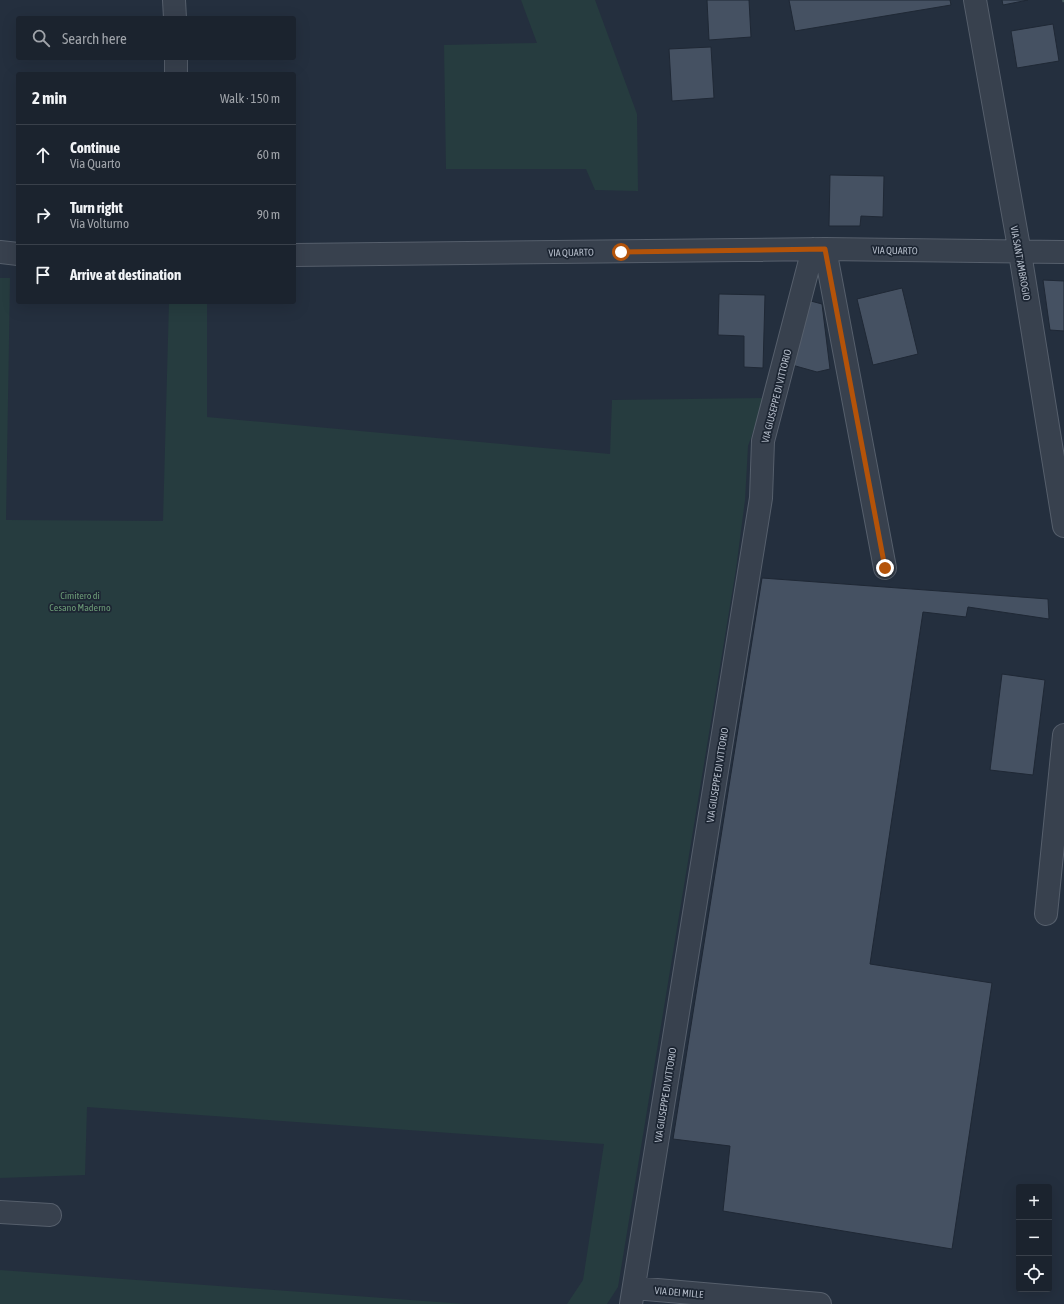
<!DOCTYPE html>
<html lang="en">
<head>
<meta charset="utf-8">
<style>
  :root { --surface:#1b232e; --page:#282f3a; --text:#f1f3f6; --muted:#a0a4aa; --line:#39404a }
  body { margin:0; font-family:"Asap Condensed",sans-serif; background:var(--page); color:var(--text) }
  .controls { position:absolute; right:12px; bottom:12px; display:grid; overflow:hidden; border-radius:4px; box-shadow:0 4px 16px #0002 }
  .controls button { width:36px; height:36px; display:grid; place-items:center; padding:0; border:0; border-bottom:1px solid var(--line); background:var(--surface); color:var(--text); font:20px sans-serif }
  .stop { position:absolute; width:12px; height:12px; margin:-9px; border:3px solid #b45309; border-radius:50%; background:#fff }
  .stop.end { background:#b45309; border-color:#fff; box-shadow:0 1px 4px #0008 }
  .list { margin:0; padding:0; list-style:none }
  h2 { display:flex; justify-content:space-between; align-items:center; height:52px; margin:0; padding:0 16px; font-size:17px }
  h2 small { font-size:13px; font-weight:400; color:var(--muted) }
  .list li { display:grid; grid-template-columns:26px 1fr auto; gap:12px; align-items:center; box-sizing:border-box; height:60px; padding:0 16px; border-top:1px solid var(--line) }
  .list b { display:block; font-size:15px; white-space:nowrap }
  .list p { margin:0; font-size:13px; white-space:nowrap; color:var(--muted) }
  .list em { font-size:13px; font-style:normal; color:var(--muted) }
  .icon { flex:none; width:22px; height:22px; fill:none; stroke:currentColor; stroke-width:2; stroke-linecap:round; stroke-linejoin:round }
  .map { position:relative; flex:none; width:1064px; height:1304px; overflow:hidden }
  .search { position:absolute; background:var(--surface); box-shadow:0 4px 16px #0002; left:16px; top:16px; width:280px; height:44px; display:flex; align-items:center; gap:10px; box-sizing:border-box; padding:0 14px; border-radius:4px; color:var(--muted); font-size:15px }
  .panel { position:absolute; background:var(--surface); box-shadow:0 4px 16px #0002; left:16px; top:72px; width:280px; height:232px; border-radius:4px }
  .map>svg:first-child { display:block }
  .green { fill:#263c3f }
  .building { fill:#455162; stroke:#1f2835 }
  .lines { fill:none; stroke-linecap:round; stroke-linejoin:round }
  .minor-casing { stroke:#565f6c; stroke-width:24 }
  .path { stroke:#44595c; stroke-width:2.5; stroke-dasharray:3 3; stroke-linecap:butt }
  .minor { stroke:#38414e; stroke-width:22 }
  .route { stroke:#b45309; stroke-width:5 }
  .labels { text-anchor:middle; stroke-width:3.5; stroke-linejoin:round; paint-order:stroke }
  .street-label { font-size:10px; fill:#b4bcc9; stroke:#1d2633 }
  .park-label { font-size:10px; fill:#6b9a76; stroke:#1d2633 }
</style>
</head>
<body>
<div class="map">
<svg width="1064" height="1304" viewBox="0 0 1064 1304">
  <rect width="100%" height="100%" fill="#242f3e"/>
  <!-- green -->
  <path class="green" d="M521 0H595L637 114 638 191 595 190 586 169H446L444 45 537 43Z
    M0 278H10L6 520 163 521 169 302H207V417L610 454 612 400 765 398 748 446 745 500 736 569 618 1287 607 1304H567L583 1280 604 1144 87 1107 85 1175 0 1178Z
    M0 1270 465 1304H0Z"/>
  <!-- building -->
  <path class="building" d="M707 0H749L751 37 709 40Z
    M789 0H950L951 5 795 31Z
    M1002 0H1028L1003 5Z
    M1053 24 1059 61 1017 68 1011 31Z
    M711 47 714 98 672 101 669 49Z
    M830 175 884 176 883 217 861 216 860 226H829Z
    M1043 280 1064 281V331L1050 330Z
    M902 288 918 354 873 365 857 299Z
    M719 294 765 295 763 368 744 367V336L718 335Z
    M807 300 822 304 830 369 817 372 792 365Z
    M762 578 1048 599 1049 619 968 607 966 617 923 612 870 964 992 983 952 1249 723 1211 730 1146 673 1139Z
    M1002 674 1045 680 1033 775 990 770Z"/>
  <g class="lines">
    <!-- minor casing -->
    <g class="minor-casing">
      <path id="minor" d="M174 0 175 18
        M975 0 1020 253 1064 526
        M176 58V74
        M825 249 885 568
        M0 252 18 254
        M294 255 825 249 1064 252
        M1046 914 1064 735
        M0 1212 50 1215
        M634 1288 820 1304
        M631 1304 761 498 763 441 813 249"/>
    </g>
    <!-- path -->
    <path class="path" d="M1063 0 1064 2"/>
    <!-- minor -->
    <use href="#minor" class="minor"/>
  </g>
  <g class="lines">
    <!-- route -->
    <path class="route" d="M621 252 825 249 885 568"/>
  </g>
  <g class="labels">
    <!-- street labels -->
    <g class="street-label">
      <text transform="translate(895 250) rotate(1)" y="4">VIA QUARTO</text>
      <text transform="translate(571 252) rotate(-1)" y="4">VIA QUARTO</text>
      <text transform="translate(1021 263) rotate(80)" y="4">VIA SANT'AMBROGIO</text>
      <text transform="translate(776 396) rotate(-76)" y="4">VIA GIUSEPPE DI VITTORIO</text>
      <text transform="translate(717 775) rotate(-81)" y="4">VIA GIUSEPPE DI VITTORIO</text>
      <text transform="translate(665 1095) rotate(-81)" y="4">VIA GIUSEPPE DI VITTORIO</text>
      <text transform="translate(679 1292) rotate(5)" y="4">VIA DEI MILLE</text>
    </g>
    <!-- park labels -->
    <g class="park-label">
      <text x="80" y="599">Cimitero di<tspan x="80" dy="12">Cesano Maderno</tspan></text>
    </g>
  </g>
</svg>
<div class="controls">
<button>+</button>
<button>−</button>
<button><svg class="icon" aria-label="locate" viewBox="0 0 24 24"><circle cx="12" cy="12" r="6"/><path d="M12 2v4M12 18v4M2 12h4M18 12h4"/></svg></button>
</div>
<div class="stop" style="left:621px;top:252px"></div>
<div class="stop end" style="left:885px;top:568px"></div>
<div class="search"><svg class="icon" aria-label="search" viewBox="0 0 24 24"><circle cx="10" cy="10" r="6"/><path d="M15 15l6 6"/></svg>Search here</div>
<section class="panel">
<h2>2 min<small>Walk · 150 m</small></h2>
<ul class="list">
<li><svg class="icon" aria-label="ahead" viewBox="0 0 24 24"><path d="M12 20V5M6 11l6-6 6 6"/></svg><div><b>Continue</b><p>Via Quarto</p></div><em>60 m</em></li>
<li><svg class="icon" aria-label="right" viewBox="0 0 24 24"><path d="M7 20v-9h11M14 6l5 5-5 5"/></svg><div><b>Turn right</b><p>Via Volturno</p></div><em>90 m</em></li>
<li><svg class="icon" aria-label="arrive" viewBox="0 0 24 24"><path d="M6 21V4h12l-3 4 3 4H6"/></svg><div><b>Arrive at destination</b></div></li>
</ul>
</section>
</div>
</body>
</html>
